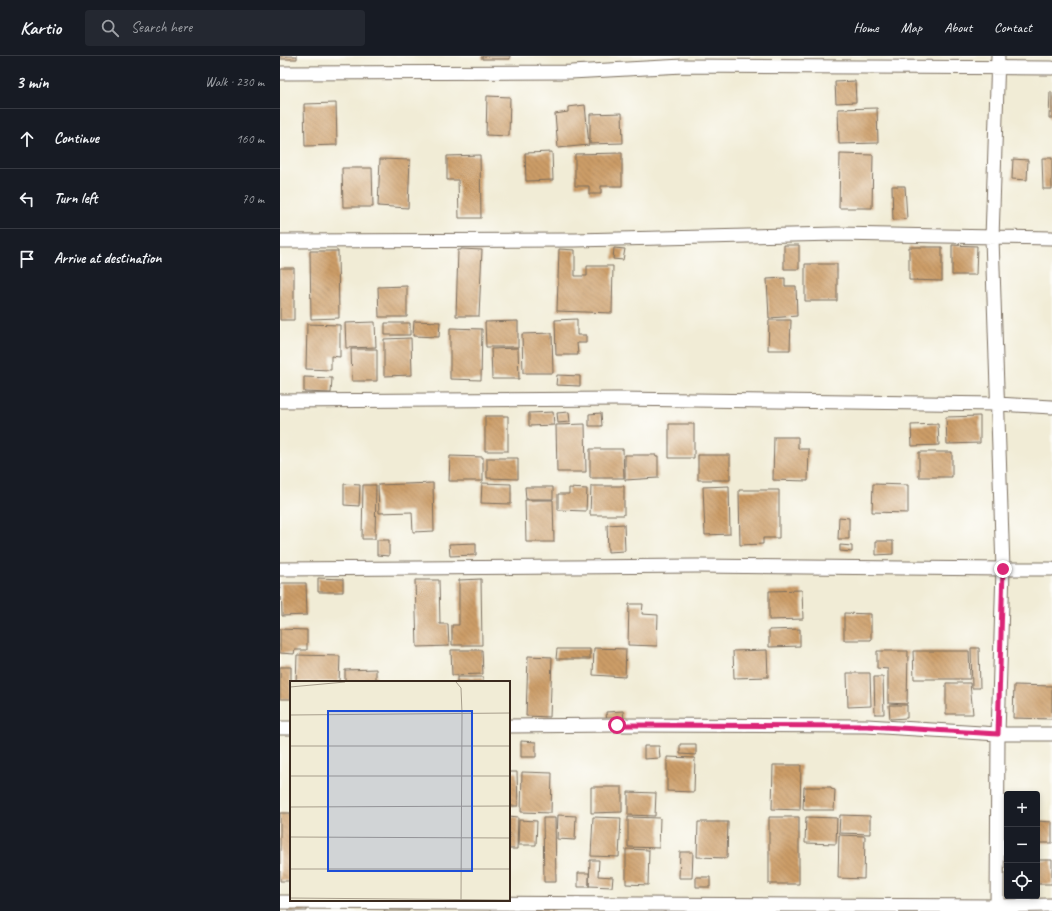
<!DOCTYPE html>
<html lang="en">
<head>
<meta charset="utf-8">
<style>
  :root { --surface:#171b24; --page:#242831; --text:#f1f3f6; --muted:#9ea1a6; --line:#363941 }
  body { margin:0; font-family:Caveat,sans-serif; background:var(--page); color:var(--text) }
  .controls { position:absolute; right:12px; bottom:12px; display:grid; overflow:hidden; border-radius:4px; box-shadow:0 2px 6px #0003 }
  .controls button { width:36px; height:36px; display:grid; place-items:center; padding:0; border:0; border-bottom:1px solid var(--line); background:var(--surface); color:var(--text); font:20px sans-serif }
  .stop { position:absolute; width:12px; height:12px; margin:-9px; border:3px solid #db2777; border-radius:50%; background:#fff }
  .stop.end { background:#db2777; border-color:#fff; box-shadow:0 1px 4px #0008 }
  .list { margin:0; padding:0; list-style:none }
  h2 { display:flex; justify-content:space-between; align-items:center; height:52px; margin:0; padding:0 16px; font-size:17px }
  h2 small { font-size:13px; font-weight:400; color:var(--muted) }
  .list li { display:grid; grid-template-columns:26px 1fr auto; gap:12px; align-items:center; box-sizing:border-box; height:60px; padding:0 16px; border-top:1px solid var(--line) }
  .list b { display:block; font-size:15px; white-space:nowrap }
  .list em { font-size:13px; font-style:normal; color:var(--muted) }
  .icon { flex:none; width:22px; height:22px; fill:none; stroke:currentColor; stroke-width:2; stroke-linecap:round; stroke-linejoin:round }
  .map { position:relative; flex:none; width:772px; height:855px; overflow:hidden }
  header { display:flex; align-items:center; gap:24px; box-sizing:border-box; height:56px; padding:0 20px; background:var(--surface); border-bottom:1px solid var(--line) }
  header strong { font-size:19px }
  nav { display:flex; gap:22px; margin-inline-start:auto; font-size:14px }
  .search { width:280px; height:36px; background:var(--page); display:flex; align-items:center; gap:10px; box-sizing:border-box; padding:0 14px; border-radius:4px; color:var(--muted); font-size:15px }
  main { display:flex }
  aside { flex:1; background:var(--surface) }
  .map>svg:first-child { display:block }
  .building { fill:url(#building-back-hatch) }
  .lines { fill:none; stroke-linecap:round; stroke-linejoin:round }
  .minor-casing { stroke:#7b6e5e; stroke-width:15 }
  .minor { stroke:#fff; stroke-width:13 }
  .route { stroke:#db2777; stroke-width:5 }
  .inset-road { fill:none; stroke:#a89e8c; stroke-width:1 }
  .view { fill:#1d4ed8; fill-opacity:0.15; stroke:#1d4ed8; stroke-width:2 }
  .inset-edge { fill:none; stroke:#3b2a1e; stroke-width:2 }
</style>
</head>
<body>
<header>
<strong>Kartio</strong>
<div class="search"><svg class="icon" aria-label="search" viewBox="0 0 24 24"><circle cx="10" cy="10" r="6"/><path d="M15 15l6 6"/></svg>Search here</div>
<nav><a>Home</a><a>Map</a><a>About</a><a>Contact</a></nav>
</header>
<main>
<aside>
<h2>3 min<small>Walk · 230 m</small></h2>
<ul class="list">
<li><svg class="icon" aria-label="ahead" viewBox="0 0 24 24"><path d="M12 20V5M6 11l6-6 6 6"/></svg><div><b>Continue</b></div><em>160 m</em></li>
<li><svg class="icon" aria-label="left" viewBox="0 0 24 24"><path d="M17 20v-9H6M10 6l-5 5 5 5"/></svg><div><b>Turn left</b></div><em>70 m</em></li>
<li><svg class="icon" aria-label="arrive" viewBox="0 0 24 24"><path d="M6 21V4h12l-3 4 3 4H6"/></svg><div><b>Arrive at destination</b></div></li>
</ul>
</aside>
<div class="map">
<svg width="772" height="855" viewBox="0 0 772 855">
  <defs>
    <pattern id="building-back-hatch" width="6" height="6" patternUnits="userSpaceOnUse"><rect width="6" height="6" fill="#cc9d68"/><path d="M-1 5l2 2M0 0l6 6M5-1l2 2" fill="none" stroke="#a78055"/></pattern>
  </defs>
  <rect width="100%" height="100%" fill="#fdfcf7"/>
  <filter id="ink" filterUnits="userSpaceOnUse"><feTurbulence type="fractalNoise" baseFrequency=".025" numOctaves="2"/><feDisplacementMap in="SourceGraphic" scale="8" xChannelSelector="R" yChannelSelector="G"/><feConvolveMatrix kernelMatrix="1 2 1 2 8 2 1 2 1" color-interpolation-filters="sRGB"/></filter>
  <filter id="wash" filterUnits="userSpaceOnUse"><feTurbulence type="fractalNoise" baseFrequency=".012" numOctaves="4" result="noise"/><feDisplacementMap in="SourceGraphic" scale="16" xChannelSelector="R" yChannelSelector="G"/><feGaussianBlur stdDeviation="0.9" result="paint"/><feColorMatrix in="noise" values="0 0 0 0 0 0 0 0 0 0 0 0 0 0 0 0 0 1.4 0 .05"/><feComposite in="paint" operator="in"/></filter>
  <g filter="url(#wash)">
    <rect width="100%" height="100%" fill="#f1ecd6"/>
    <g id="blocks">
      <!-- building -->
      <path class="building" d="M0 0H17V3H0Z
        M202 0H230V3H202Z
        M575 25 576 46 556 47 555 26Z
        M770 36H772V62H769Z
        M207 40 230 41 229 80 206 79Z
        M56 47 57 89 25 90 24 48Z
        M305 49 309 89 278 92 275 58 288 56V51Z
        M597 52 598 87 559 88 558 53Z
        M342 57 343 87 310 88V58Z
        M272 96 273 124 246 125 245 97Z
        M342 97V130H321V138H309V130H295V98Z
        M560 98 593 99 592 152H559Z
        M200 99 201 162H179L178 124H167V100Z
        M762 102H772V133H763Z
        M100 103 130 104 128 152 98 150Z
        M733 103 748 104 747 124 732 123Z
        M62 112H92L93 151H63Z
        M612 130H625L627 163 613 164Z
        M504 189H519V213H504Z
        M672 189 697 190 696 219H672Z
        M629 191H662V225L629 224Z
        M334 192 345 193 343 204 333 203Z
        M181 193 202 194 199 260H176L178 194H181Z
        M279 193 295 194V220H307V210H333L332 257 277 255Z
        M30 195H58L59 262 31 263Z
        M525 208H557V245H525Z
        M0 212H14V264H0Z
        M505 222V230H516L517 260 489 262 487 223Z
        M127 230V261H99L98 231Z
        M297 263V279H306V287H297L298 299H276L275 264Z
        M489 264H511L510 294H488Z
        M134 265 160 266 159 281 133 280Z
        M238 265V291H206L205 266Z
        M95 266 96 291 66 292 65 267Z
        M105 267H130V279H105Z
        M27 268 60 269V301L51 300V314L26 313Z
        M170 272 202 273 201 324 170 323Z
        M272 277 273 317H243L242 278Z
        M131 282 132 319 104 320V283Z
        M238 292 239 323H212L211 293Z
        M71 293H97V325H72Z
        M277 319 300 320V330L276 329Z
        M24 321 52 322 51 337 24 336Z
        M273 356 274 369 249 370V357Z
        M289 356 290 366 278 367 277 357Z
        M321 357 322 370H309V358Z
        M205 360H228V395H205Z
        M700 360V387L667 388 666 361Z
        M305 368 306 416H277L276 369Z
        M389 368H414V402H389Z
        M658 368 659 389 632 390 631 369Z
        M494 381H518V393H529L528 425 493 424Z
        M310 393H343L344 422H310Z
        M639 396H672V421H639Z
        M345 399H376V400H378V422L345 424Z
        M418 399H450V424H418Z
        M170 400 203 401V425H169Z
        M207 402H238V423L207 422Z
        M153 427 154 475 133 476 132 456 99 457 98 429Z
        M202 427 231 428V448L201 447Z
        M64 428 80 429 79 450 64 449Z
        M593 428 628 429V457L592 456Z
        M83 429H96L95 483H82Z
        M311 430H344V459H310Z
        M449 430 450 478 425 479 423 431Z
        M245 431H273V443H246Z
        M289 432 307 433 306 455 278 454V438H289Z
        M459 434H499V482H483V488L460 489Z
        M245 444H273L274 486H246Z
        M559 461 569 462V483H558Z
        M344 468 345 495 328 496 327 469Z
        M97 484H109V500L97 499Z
        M596 485H613V498L596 499Z
        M196 487V499L170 500 169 488Z
        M560 489 572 490V496L560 495Z
        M38 522 63 523V536H38Z
        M201 523 202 589H172V569H179V524Z
        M135 524H159L160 568H168L169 590 137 591Z
        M1 527H26L27 559 2 560Z
        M522 534 523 563 489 564V535Z
        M349 548H363L362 558 378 559 377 590 348 589Z
        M564 557 591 558V584H564Z
        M0 573 27 574V594H15L14 598 0 597Z
        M520 573V590L489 591V574Z
        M314 592 346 593 345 621 313 619Z
        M691 592H699L700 632H692Z
        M277 593H310V603H276Z
        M171 594H202L203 618 172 619Z
        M487 594 488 621 454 622 453 595Z
        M597 595H628L627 648 608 647V613L597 612Z
        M633 595H689L690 623H634Z
        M17 599 60 600 59 626H16Z
        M248 600 272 601 270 661 246 660Z
        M0 611H11V643H0Z
        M96 613V626H65V614Z
        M567 617H590L591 650 568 651Z
        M177 621H203V626H177Z
        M594 621H603L604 658H595Z
        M666 627H690L693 658H666Z
        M734 629 772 630V663L733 662Z
        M609 649H627V662L610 663Z
        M343 655 344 665 327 667 326 656Z
        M241 685 256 686V701H241Z
        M400 688H416V699L400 698Z
        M364 690H379L380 702 364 703Z
        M387 701 415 702 414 736 387 735Z
        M493 709H521L520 754 492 753Z
        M229 716H237L238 750H229Z
        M242 716 272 717 271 757 241 756Z
        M311 731H342V756L311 757Z
        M524 731H551V733L555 734 554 754H524L523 752Z
        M348 736 376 737 375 760 348 759Z
        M0 757H11V825H0Z
        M278 759 296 760 295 784 277 783Z
        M560 759 590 760V778L559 777Z
        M229 760 238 761 237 793H229Z
        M313 761 341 762 339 801 311 800Z
        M348 761 380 762 379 792 348 791Z
        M489 761H519V828H489Z
        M526 761 557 762 556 788 525 787Z
        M263 762H275L276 826H264Z
        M239 764 257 765 256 789H238Z
        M757 765 772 766V787H757Z
        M418 766H448L447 802 417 801Z
        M559 779 585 780 584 823 558 822Z
        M346 793 369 794 368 829 346 828Z
        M400 796H413L412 822H399Z
        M310 804H319L318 820 333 821 332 831 309 830Z
        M757 804H772V828H757Z
        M298 817H309V831H298Z
        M416 821H430V831H416Z
        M247 851H275V855H247Z
        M9 852H27V855H9Z
        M105 853 129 854V855H104Z"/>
    </g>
  </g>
  <g filter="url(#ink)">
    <use href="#blocks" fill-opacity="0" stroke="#7b6e5e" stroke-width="1"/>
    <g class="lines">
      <!-- minor casing -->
      <g class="minor-casing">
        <path id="minor" d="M0 17 291 16 403 10 772 12
          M0 185 295 184 557 178 772 182
          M0 345 338 343 718 348 772 351
          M0 513 417 510 723 513H772
          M229 670 337 669 587 670 718 678H772
          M0 672H11
          M0 846 717 850 772 849
          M717 855 718 678 723 513 712 182 718 0"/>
      </g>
      <!-- minor -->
      <use href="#minor" class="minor"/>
    </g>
  </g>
  <g class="lines" filter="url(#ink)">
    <!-- route -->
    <path class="route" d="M337 669 587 670 718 678 723 513"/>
  </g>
  <!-- overview -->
  <g transform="translate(10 625)">
    <rect width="220" height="220" fill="#f1ecd6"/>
    <path class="inset-road" d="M166 1 171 7 172 32 171 219M0 6 55 1M0 34 220 32M0 65H220M0 95H220M0 126 220 125M0 156 220 157M0 188H220M0 217 220 219"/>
    <path class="view" d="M38 30H182V190H38Z"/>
    <rect width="220" height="220" class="inset-edge"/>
  </g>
</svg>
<div class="controls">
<button>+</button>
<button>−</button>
<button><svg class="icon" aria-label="locate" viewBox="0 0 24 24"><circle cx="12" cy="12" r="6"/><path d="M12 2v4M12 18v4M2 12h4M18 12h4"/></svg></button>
</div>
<div class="stop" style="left:337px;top:669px"></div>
<div class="stop end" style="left:723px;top:513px"></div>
</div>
</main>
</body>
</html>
